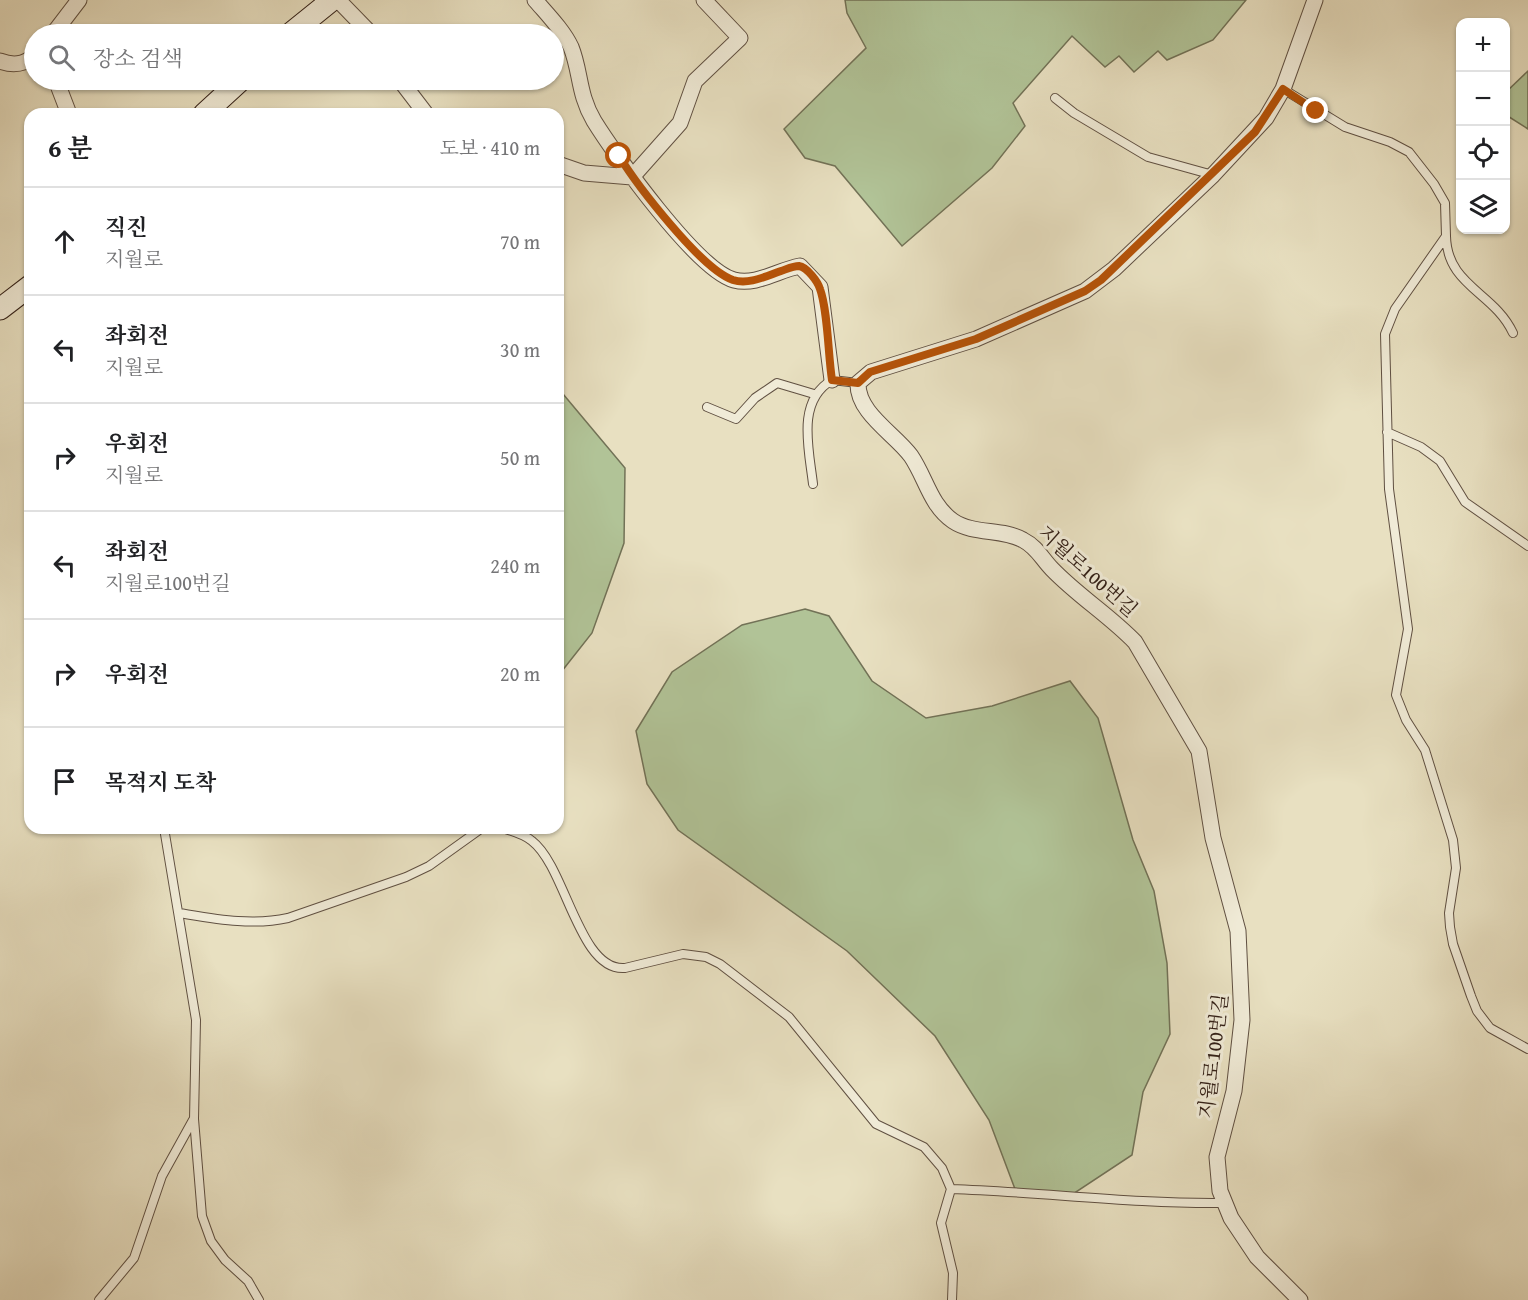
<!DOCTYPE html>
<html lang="ko">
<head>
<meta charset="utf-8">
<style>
  :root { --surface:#fff; --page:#f6f6f6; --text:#202124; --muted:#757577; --line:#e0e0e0 }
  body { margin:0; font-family:"Gentium Book Plus","Noto Serif KR",serif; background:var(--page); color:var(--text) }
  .controls { position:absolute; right:18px; top:18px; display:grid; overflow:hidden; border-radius:12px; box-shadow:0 2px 4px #0004 }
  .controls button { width:54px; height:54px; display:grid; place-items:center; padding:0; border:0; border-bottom:2px solid var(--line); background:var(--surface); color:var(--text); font:30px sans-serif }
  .stop { position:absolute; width:18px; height:18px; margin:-14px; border:4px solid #b45309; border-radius:50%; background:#fff }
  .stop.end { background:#b45309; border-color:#fff; box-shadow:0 2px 6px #0008 }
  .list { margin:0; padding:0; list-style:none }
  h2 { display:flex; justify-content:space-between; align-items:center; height:78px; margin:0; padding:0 24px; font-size:26px }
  h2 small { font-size:20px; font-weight:400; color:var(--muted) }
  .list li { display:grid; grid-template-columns:39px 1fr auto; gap:18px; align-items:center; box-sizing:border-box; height:108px; padding:0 24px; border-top:2px solid var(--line) }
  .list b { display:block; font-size:22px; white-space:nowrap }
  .list p { margin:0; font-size:20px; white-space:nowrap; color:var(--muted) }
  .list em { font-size:20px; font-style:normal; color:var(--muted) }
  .icon { flex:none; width:33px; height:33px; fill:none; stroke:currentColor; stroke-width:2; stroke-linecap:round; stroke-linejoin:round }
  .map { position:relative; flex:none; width:1528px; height:1300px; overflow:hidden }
  .search { position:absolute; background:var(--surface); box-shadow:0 2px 4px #0004; left:24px; top:24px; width:540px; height:66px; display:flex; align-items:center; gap:15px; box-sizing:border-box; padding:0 21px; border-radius:33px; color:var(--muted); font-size:22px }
  .panel { position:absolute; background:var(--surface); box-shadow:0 2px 4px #0004; left:24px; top:108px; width:540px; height:726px; border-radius:18px }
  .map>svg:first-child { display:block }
  .green { fill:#b1c397; stroke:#727257; stroke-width:1.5 }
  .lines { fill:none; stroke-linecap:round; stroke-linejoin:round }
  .lane-casing { stroke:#605042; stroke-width:10 }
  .street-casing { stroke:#605042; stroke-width:17 }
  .secondary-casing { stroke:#332017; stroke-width:23 }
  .lane { stroke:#f0ebd7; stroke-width:8 }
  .street { stroke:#f0ebd7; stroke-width:15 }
  .secondary { stroke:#f0ebd7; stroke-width:21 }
  .route { stroke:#b45309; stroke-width:8 }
  .labels { text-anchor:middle; stroke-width:6; stroke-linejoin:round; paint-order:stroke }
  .street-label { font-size:20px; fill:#332017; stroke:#f0ebd7 }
</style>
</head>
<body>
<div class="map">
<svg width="1528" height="1300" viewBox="0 0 1528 1300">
  <rect width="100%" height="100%" fill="#e8e0c1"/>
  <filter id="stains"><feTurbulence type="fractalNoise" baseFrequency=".00333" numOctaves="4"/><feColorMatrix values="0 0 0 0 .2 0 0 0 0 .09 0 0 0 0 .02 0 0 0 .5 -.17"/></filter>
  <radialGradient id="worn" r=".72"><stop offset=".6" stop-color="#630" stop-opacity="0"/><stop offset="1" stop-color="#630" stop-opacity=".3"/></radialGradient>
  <!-- green -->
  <path class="green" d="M845 0H1246L1213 40 1167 60 1158 51 1134 72 1119 56 1105 67 1072 36 1013 103 1025 126 992 168 902 246 835 166 805 158 784 129 866 48 847 13Z
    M1528 71V129L1506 115V92Z
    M558 388 625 468 624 543 592 633 558 676Z
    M805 609 829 616 872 681 926 718 992 706 1070 681 1098 718 1133 840 1154 891 1167 963 1170 1034 1143 1092 1132 1155 1073 1194 1015 1189 989 1120 935 1036 847 951 678 830 647 784 636 731 672 672 742 625Z"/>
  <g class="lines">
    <!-- lane casing -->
    <g class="lane-casing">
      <path id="lane" d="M1283 89 1345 127 1390 142 1409 152 1434 184 1445 203 1446 236 1395 309 1385 334 1389 489 1408 629 1396 695 1406 720 1425 750 1453 840 1456 868 1449 913 1450 927 1453 944 1471 996 1477 1011 1490 1028 1528 1049
        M1055 98 1074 113 1148 157 1213 175
        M1446 236C1447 286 1494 292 1513 333
        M707 407 736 419 755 398 777 383 814 394
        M1387 432 1421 447 1440 461 1465 502 1528 546
        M813 484C809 449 796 401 832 380L858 383
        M164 828 196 1020 194 1119 202 1216 211 1241 225 1260 248 1281 259 1300
        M502 828C512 831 524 834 532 841 566 867 579 972 625 968L683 954 706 957 720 964 789 1017 876 1124 924 1147 942 1168 951 1189 941 1223 953 1273 952 1300
        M179 913C216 919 251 926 288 918L406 877 429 866 482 828
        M951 1189C1042 1192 1132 1204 1223 1203
        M99 1300 134 1258 162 1176 193 1120"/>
    </g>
    <!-- street casing -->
    <g class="street-casing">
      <path id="street" d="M338 0 371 34
        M535 0C547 14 563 30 571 47 581 72 578 94 594 121 615 155 697 270 734 280 756 286 778 270 800 266L820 287 832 380
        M53 34 79 0
        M0 61C13 66 23 65 34 56
        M56 80 69 114
        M400 80 426 114
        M558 164 584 173 632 177 680 123 695 81 740 38 704 0
        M1300 1300 1257 1257 1231 1218 1220 1191 1217 1157 1234 1091 1242 1020 1238 931 1213 838 1199 751 1135 642C1110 616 1078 596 1052 569 1042 559 1037 547 1023 540 1002 528 974 535 953 521 930 505 926 478 911 456 895 434 857 413 858 383L871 372 976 339 1085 291 1114 269 1213 175 1266 118 1283 89 1315 0"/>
    </g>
    <!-- secondary casing -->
    <g class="secondary-casing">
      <path id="secondary" d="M290 34 332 0
        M204 114 241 80
        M0 309 30 286"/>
    </g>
    <!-- lane -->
    <use href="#lane" class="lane"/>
    <!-- street -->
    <use href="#street" class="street"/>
    <!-- secondary -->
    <use href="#secondary" class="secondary"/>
  </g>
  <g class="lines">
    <!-- route -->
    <path class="route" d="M619 156C637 185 701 269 733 280 749 285 766 276 781 271 787 269 793 266 799 266 807 267 818 282 820 289 828 311 828 355 832 380L858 383 870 372 976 339 1085 291 1101 280 1255 132 1283 89 1316 111"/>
  </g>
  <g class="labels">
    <!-- street labels -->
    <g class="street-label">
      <text transform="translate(1088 571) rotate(42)" y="7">지월로100번길</text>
      <text transform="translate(1213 1056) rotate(-83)" y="7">지월로100번길</text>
    </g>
  </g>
  <rect width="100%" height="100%" filter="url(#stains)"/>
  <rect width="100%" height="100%" fill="url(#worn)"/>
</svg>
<div class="controls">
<button>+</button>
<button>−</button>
<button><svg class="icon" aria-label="locate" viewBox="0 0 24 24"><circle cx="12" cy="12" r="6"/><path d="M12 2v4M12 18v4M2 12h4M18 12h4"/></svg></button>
<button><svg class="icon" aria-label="layers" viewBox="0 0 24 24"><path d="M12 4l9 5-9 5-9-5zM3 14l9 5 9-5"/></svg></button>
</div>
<div class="stop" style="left:619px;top:156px"></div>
<div class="stop end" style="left:1316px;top:111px"></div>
<div class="search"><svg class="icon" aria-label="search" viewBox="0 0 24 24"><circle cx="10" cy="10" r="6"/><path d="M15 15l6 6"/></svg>장소 검색</div>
<section class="panel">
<h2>6 분<small>도보 · 410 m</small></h2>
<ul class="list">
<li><svg class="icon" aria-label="ahead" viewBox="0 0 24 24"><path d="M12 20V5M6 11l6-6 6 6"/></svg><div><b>직진</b><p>지월로</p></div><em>70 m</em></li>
<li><svg class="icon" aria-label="left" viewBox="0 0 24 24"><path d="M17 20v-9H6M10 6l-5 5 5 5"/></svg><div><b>좌회전</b><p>지월로</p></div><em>30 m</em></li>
<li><svg class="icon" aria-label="right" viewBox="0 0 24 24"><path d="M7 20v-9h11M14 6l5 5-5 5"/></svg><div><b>우회전</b><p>지월로</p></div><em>50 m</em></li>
<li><svg class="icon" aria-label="left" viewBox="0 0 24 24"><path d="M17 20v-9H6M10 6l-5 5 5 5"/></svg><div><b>좌회전</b><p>지월로100번길</p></div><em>240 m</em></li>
<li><svg class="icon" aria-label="right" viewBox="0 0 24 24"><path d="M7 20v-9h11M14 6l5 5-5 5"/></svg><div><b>우회전</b></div><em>20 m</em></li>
<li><svg class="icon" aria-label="arrive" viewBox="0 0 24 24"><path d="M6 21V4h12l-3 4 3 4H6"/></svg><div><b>목적지 도착</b></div></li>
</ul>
</section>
</div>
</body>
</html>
